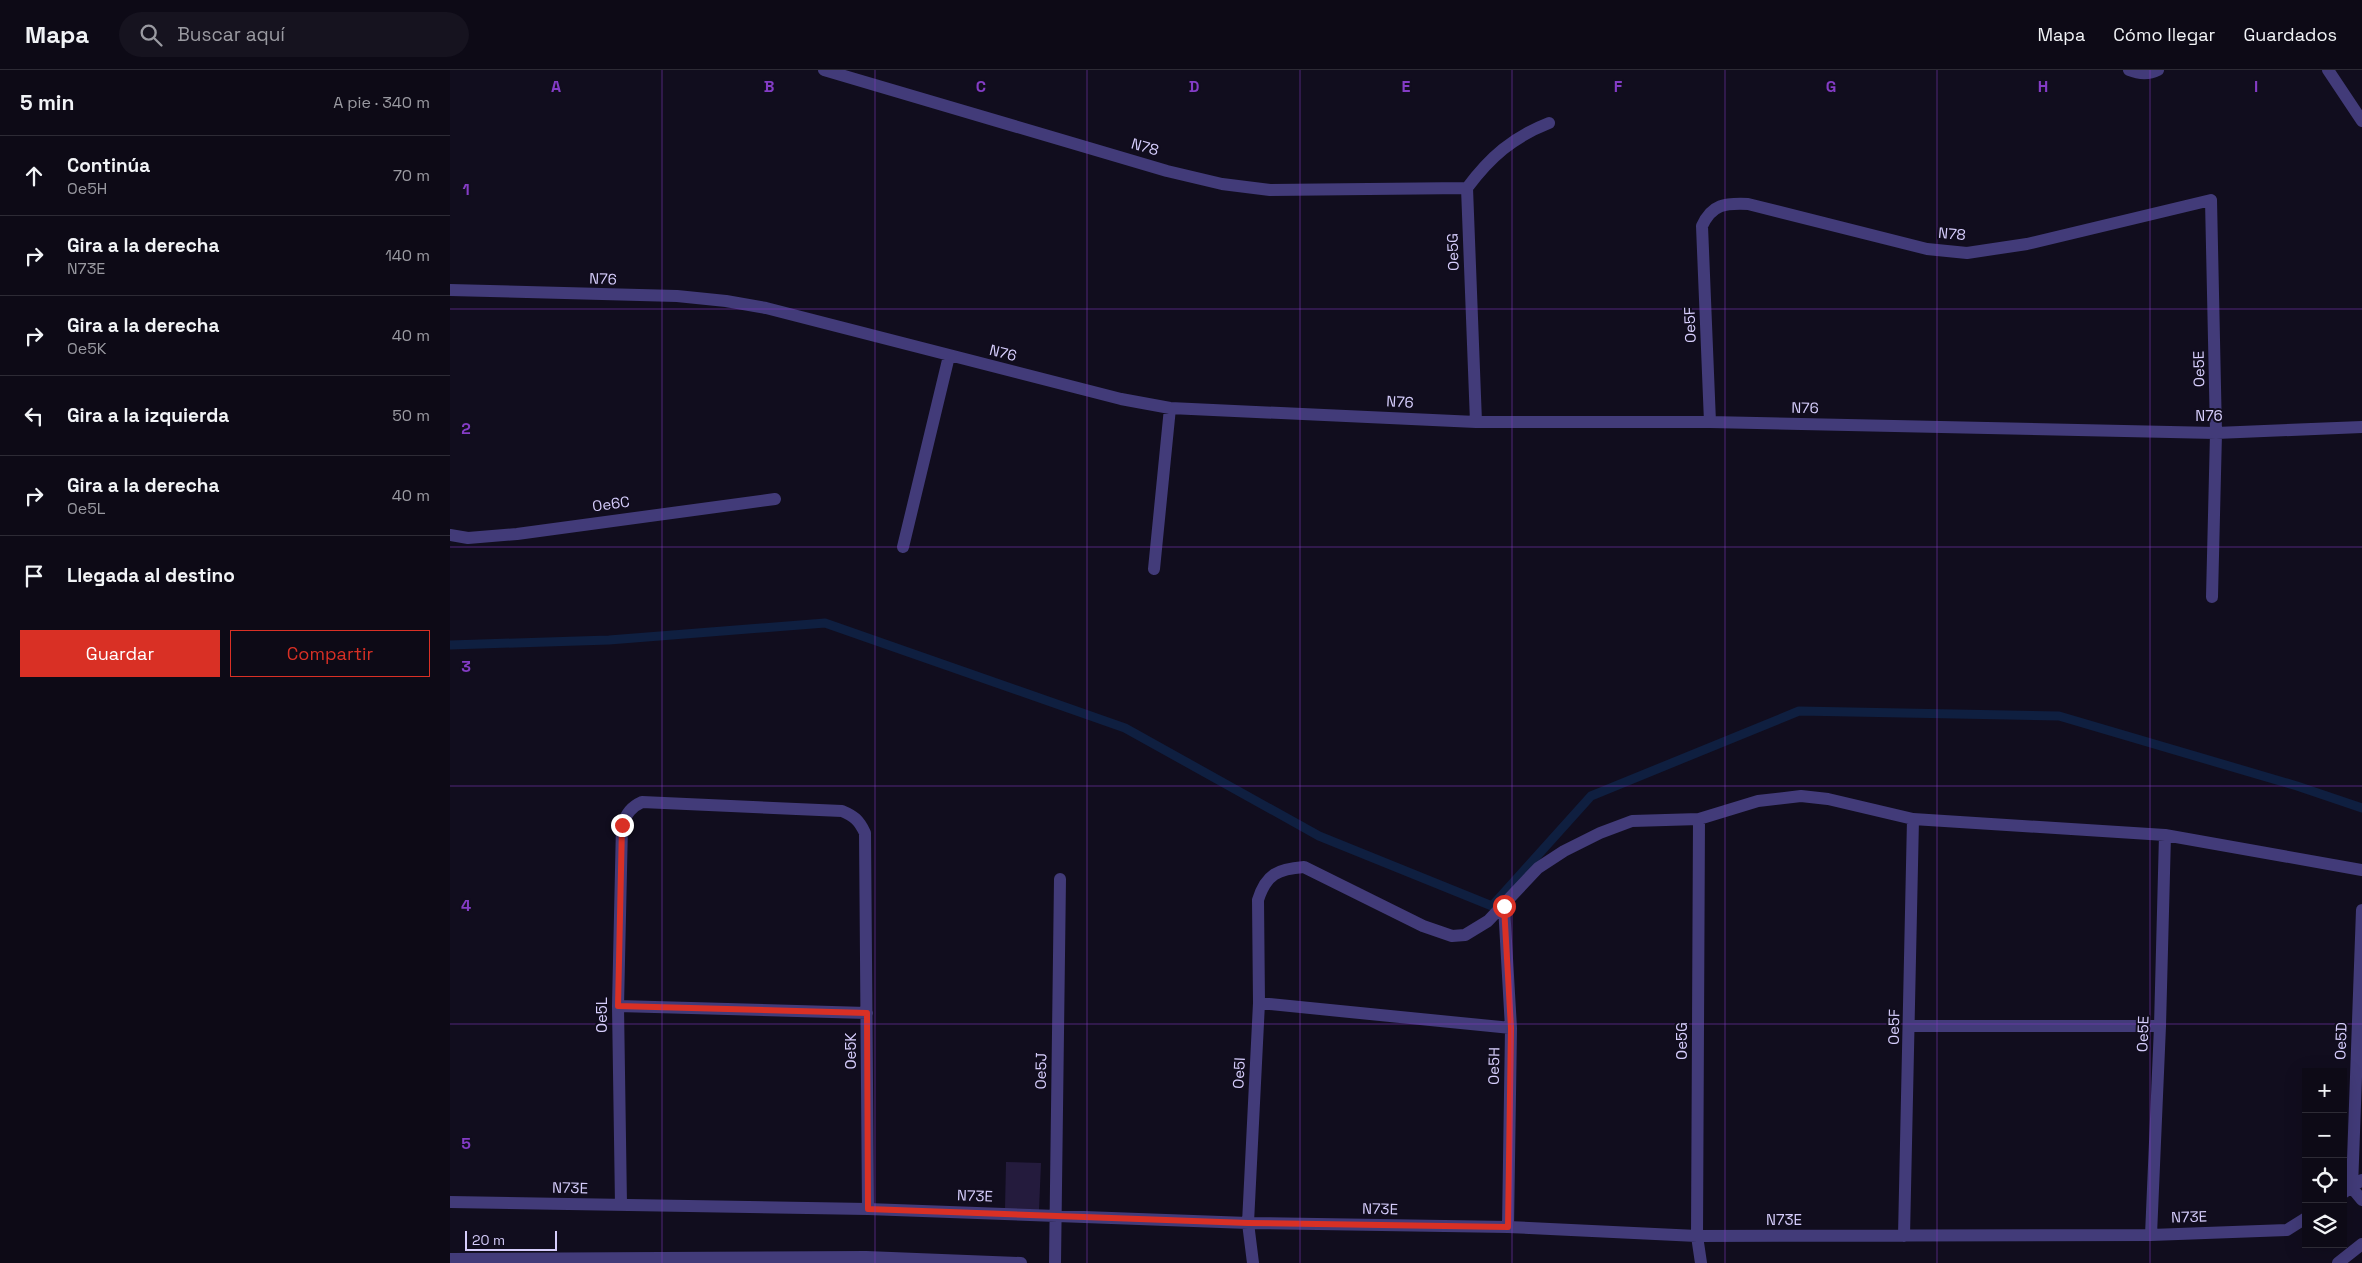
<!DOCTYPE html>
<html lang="es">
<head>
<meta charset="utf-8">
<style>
  :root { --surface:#0d0a16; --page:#16131f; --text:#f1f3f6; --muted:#9a9aa1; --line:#2d2b35; --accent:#d93025 }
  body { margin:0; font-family:"Space Grotesk",sans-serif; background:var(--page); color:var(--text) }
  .controls { position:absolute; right:15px; bottom:15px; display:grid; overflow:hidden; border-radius:0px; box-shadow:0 5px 20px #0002 }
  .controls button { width:45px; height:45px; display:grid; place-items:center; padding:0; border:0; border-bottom:1px solid var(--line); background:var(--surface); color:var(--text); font:25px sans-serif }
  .scale { position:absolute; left:15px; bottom:12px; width:92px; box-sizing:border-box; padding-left:5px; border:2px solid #d6cdfc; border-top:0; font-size:14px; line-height:18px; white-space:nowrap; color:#d6cdfc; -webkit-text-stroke:4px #110d1e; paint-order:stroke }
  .stop { position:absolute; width:15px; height:15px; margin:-11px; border:4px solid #d93025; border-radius:50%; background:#fff }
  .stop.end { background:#d93025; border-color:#fff; box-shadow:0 1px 5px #0008 }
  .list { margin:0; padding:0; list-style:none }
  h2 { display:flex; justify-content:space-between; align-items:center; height:65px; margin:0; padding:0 20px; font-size:21px }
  h2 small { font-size:16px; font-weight:400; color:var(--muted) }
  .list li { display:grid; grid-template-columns:32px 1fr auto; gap:15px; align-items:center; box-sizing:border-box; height:80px; padding:0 20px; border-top:1px solid var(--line) }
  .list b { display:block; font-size:19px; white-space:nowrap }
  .list p { margin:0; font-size:16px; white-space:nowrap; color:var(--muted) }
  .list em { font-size:16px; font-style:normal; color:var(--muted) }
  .actions { display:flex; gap:10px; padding:15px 20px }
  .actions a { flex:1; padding:11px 0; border:1px solid var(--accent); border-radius:0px; text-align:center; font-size:18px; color:var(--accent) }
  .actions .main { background:var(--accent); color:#fff }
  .icon { flex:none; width:28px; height:28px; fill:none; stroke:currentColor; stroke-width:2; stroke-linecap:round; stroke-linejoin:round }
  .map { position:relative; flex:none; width:1912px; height:1193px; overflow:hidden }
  header { display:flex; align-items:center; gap:30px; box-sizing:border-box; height:70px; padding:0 25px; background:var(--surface); border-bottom:1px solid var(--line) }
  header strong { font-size:24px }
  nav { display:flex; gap:28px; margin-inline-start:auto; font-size:18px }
  .search { width:350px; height:45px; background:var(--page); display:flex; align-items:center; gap:12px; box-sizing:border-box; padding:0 18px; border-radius:28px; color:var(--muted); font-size:19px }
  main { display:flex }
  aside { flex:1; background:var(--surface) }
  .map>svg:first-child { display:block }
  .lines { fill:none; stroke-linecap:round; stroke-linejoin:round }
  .stream { stroke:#0f1f40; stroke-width:9 }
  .building { fill:#241b3d }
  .street { stroke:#423b79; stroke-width:12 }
  .route { stroke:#d93025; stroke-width:6 }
  .grid { fill:none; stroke:#843cc5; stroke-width:1; stroke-opacity:0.55 }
  .labels { text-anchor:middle; stroke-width:4; stroke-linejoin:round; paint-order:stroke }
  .street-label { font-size:15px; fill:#d6cdfc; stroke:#110d1e }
  .grid-label { font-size:16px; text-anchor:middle; font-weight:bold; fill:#843cc5; stroke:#110d1e; stroke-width:4; stroke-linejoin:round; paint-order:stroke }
</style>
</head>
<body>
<header>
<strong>Mapa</strong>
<div class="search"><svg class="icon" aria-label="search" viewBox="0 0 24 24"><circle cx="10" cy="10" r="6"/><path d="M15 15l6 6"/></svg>Buscar aquí</div>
<nav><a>Mapa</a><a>Cómo llegar</a><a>Guardados</a></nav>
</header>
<main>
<aside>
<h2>5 min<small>A pie · 340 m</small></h2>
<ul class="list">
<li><svg class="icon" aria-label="ahead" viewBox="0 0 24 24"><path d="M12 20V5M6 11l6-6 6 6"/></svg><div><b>Continúa</b><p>Oe5H</p></div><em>70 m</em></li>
<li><svg class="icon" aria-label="right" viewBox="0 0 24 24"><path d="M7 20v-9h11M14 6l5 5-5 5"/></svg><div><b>Gira a la derecha</b><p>N73E</p></div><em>140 m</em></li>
<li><svg class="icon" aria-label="right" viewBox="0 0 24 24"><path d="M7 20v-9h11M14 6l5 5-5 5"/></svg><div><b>Gira a la derecha</b><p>Oe5K</p></div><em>40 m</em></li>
<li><svg class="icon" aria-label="left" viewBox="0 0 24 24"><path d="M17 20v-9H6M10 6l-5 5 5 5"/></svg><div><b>Gira a la izquierda</b></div><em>50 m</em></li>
<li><svg class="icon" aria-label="right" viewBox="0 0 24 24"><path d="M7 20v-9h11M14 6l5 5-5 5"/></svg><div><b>Gira a la derecha</b><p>Oe5L</p></div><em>40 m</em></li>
<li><svg class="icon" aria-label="arrive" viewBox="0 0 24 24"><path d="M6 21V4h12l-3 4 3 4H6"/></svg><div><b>Llegada al destino</b></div></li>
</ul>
<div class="actions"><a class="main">Guardar</a><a>Compartir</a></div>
</aside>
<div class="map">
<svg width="1912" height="1193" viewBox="0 0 1912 1193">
  <rect width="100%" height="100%" fill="#110d1e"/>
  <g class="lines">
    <!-- stream -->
    <path class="stream" d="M0 575 159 570 375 553 675 658 869 766 1042 836 1141 726 1349 641 1609 646 1847 716 1912 738"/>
  </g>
  <!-- building -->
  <path class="building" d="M556 1092 591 1093 589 1140 555 1139Z"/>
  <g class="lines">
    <!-- street -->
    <path class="street" d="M374 0 717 101 772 114 820 120 1017 118
      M1679 0C1689 4 1698 5 1708 0
      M1878 0 1912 51
      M0 220 227 226 276 231 316 238 671 329 720 338 1026 352H1260L1766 363 1912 357
      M1026 352 1017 118C1040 87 1063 67 1099 53
      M1260 352 1252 156C1262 134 1275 133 1298 134L1477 179 1517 183 1577 174 1761 130 1766 363 1762 527
      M0 465 18 468 67 464 325 429
      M453 477 499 286
      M704 499 720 338
      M1249 749 1247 1166 1251 1193
      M1054 836 1061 958 1058 1157
      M1912 840 1902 1118 1912 1130
      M809 933 1061 958
      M168 936 417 943
      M1460 956H1710
      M1893 1123 1912 1110
      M0 1132 418 1139 798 1153 1058 1157 1247 1166 1701 1165 1837 1160 1856 1148
      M171 1135 168 936 172 755C177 743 181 737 192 732L392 741C404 746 409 750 415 763L418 1139
      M1701 1165 1710 956 1715 765
      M1454 1166 1463 749
      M0 1189 416 1187 571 1193
      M605 1193 610 809
      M803 1193 798 1153 809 933 808 830C816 804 828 799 854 797L973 856 1002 866 1015 865 1038 851 1088 798 1114 781 1150 763 1182 751 1249 749 1308 731 1351 726 1378 729 1463 749 1715 765 1912 800
      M1888 1193 1912 1174"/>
  </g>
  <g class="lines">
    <!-- route -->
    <path class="route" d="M172 755 168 936 417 943 418 1139 798 1153 1058 1157 1061 958 1054 836"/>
  </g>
  <!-- grid -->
  <path class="grid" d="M212 0V1193M425 0V1193M637 0V1193M850 0V1193M1062 0V1193M1275 0V1193M1487 0V1193M1700 0V1193M0 239H1912M0 477H1912M0 716H1912M0 954H1912"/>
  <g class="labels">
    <!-- street labels -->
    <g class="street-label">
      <text transform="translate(695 77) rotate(16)" y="5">N78</text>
      <text transform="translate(1502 164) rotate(5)" y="5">N78</text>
      <text transform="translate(1003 182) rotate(-92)" y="5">Oe5G</text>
      <text transform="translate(153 209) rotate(2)" y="5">N76</text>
      <text transform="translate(1240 255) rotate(-92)" y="5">Oe5F</text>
      <text transform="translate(553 283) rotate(14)" y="5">N76</text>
      <text transform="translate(1749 299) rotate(-91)" y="5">Oe5E</text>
      <text transform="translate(950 332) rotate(3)" y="5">N76</text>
      <text transform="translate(1355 338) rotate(1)" y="5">N76</text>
      <text x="1759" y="351">N76</text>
      <text transform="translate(161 434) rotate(-8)" y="5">Oe6C</text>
      <text transform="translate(152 945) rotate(-90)" y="5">Oe5L</text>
      <text transform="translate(1444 957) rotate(-89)" y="5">Oe5F</text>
      <text transform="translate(1693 964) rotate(-88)" y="5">Oe5E</text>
      <text transform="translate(1232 971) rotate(-90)" y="5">Oe5G</text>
      <text transform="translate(1891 971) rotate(-88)" y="5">Oe5D</text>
      <text transform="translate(401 981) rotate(-90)" y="5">Oe5K</text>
      <text transform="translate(1044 996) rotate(-89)" y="5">Oe5H</text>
      <text transform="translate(591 1001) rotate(-89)" y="5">Oe5J</text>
      <text transform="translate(789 1003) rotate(-87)" y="5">Oe5I</text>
      <text transform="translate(120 1118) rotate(1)" y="5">N73E</text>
      <text transform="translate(525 1126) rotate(2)" y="5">N73E</text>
      <text transform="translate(930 1139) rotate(1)" y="5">N73E</text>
      <text transform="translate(1739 1147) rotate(-2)" y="5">N73E</text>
      <text x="1334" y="1155">N73E</text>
    </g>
  </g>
  <g class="grid-label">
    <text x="106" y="22">A</text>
    <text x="319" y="22">B</text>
    <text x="531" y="22">C</text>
    <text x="744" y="22">D</text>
    <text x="956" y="22">E</text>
    <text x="1168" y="22">F</text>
    <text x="1381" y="22">G</text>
    <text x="1593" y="22">H</text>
    <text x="1806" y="22">I</text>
    <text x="16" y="125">1</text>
    <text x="16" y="364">2</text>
    <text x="16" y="602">3</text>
    <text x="16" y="841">4</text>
    <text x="16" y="1079">5</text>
  </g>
</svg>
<div class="controls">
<button>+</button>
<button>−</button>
<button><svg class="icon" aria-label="locate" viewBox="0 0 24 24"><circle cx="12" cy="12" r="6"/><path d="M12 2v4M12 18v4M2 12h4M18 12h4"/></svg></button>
<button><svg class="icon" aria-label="layers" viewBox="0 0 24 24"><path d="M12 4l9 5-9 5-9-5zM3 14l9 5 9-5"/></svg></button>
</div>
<div class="scale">20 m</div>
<div class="stop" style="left:1054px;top:836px"></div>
<div class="stop end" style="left:172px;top:755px"></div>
</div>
</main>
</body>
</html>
